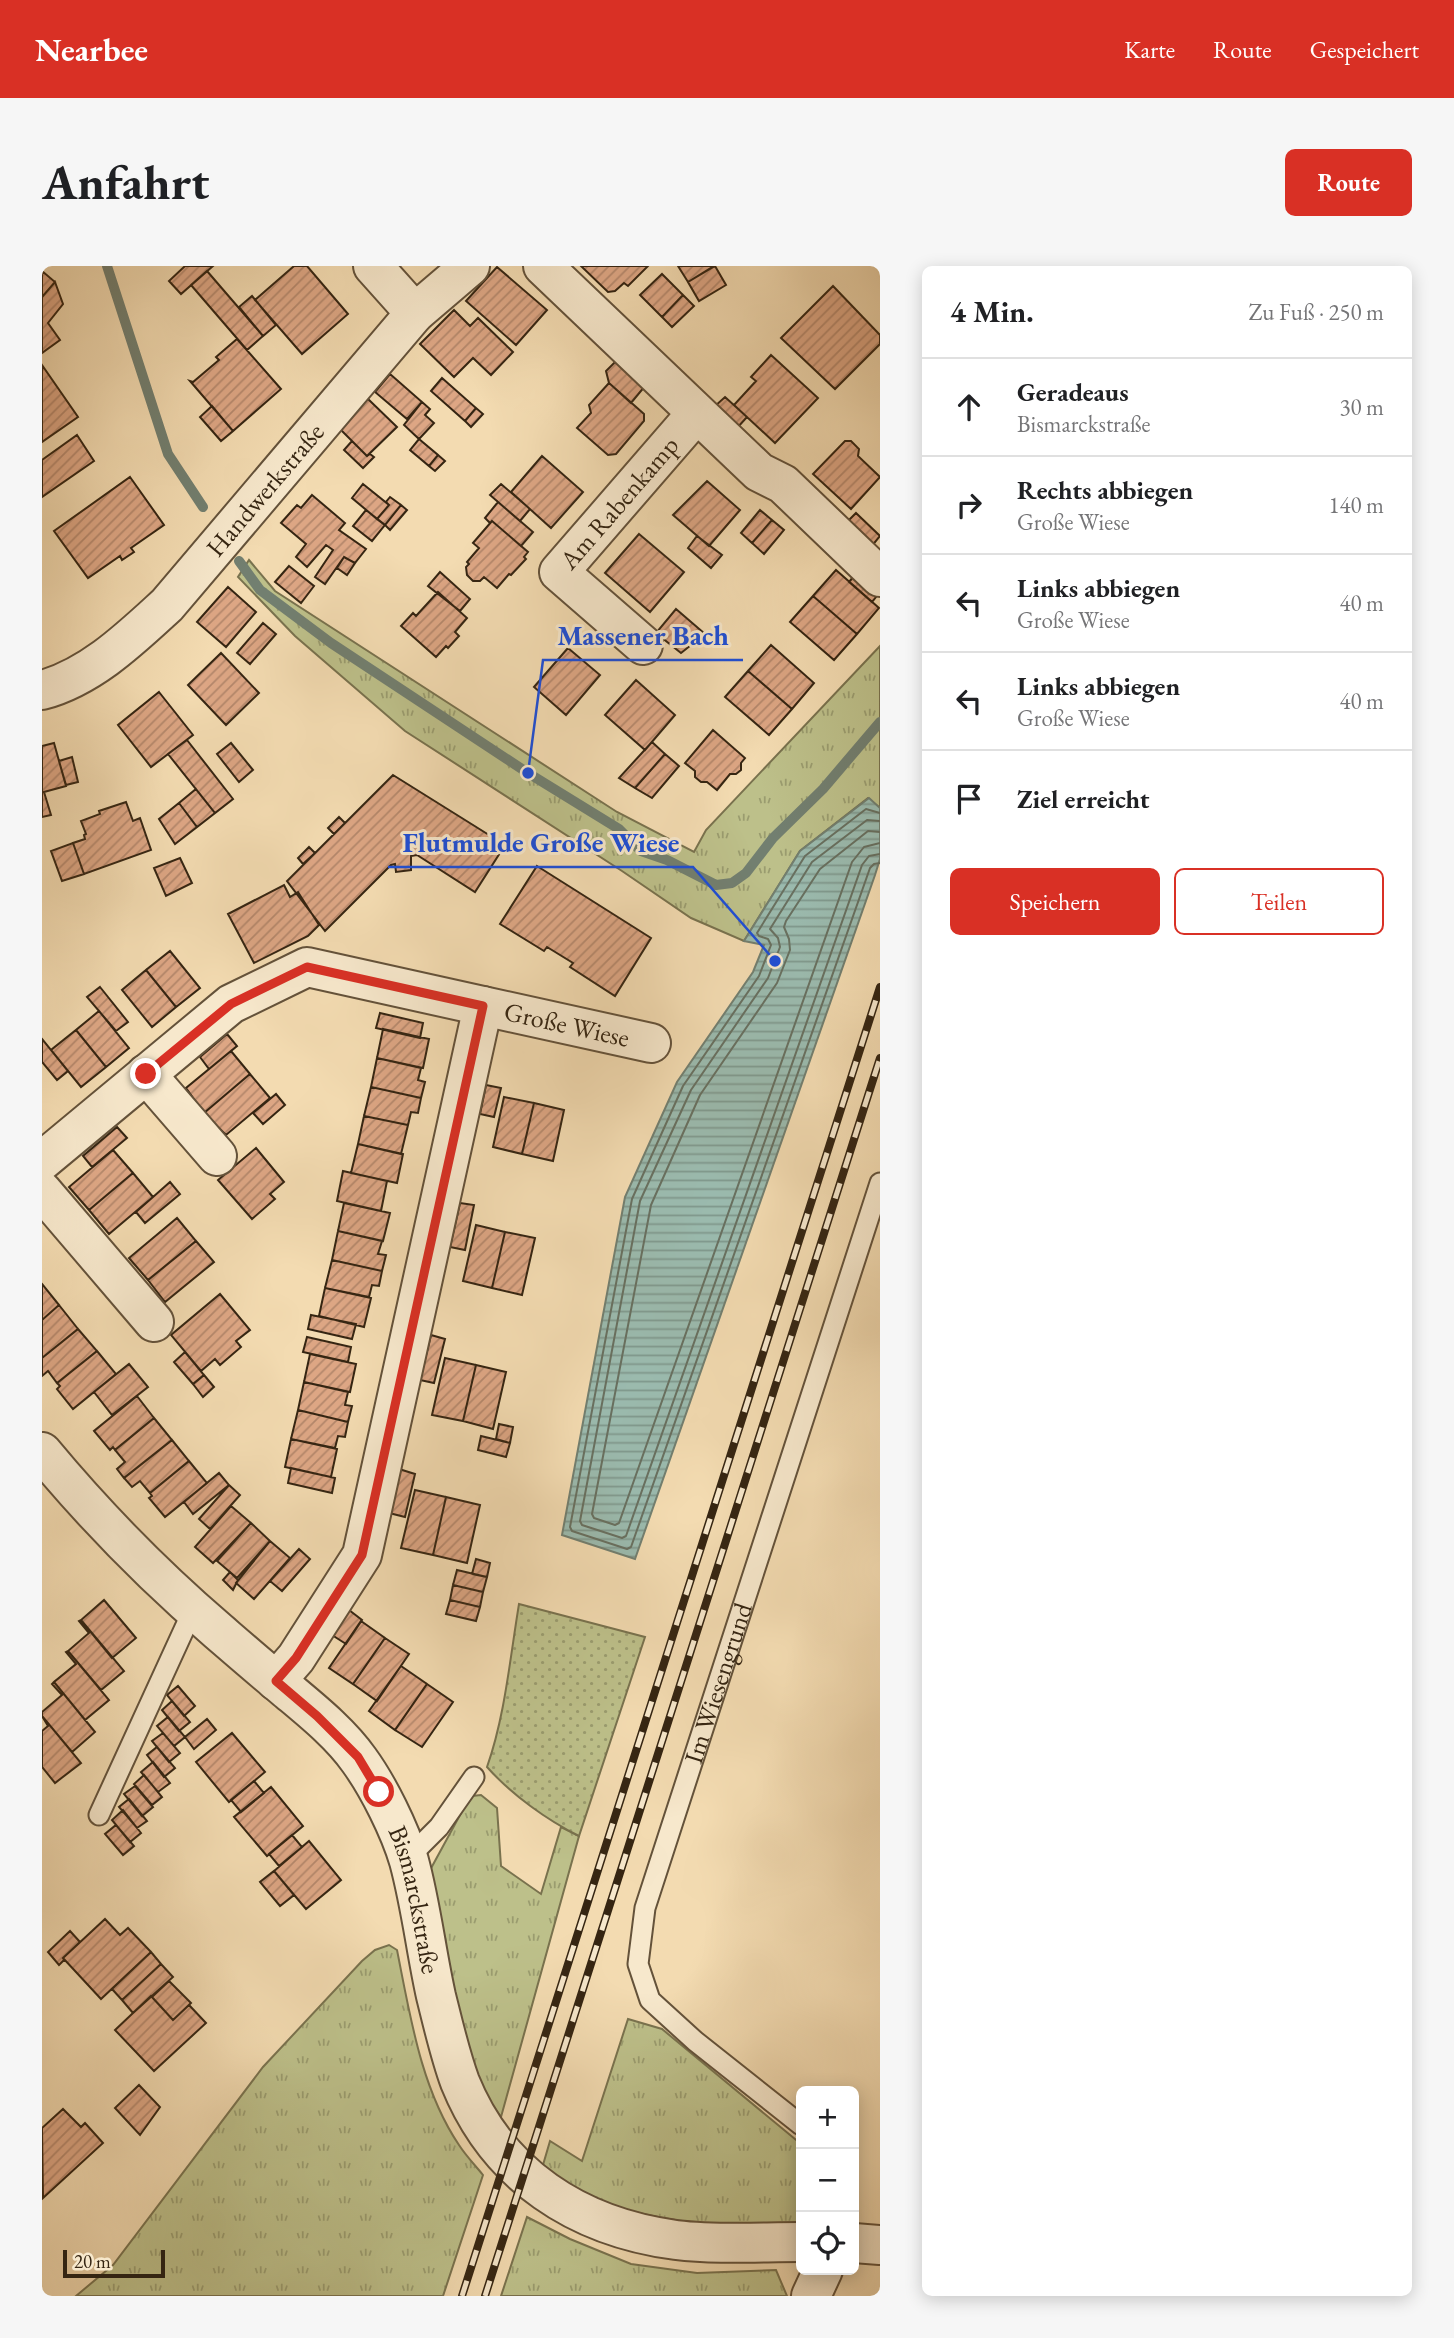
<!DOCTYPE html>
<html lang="de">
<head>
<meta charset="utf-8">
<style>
  :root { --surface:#fff; --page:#f6f6f6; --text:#202124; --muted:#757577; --line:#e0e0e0; --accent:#d93025 }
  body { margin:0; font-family:"EB Garamond",serif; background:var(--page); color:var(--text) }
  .controls { position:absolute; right:21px; bottom:21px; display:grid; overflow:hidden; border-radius:10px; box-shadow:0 4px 18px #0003 }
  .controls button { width:63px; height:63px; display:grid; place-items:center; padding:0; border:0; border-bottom:2px solid var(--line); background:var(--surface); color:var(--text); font:35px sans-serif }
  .scale { position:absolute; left:21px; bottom:18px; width:102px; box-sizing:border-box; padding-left:7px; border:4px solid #352512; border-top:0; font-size:19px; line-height:24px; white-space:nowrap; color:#352512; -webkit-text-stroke:5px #f7e8cc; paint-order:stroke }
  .stop { position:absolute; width:21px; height:21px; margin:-16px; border:5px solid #d93025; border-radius:50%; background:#fff }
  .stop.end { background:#d93025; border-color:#fff; box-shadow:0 2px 7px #0008 }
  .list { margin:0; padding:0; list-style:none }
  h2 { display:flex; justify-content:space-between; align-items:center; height:91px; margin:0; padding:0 28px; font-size:30px }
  h2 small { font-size:23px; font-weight:400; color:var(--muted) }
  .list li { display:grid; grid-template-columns:46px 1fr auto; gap:21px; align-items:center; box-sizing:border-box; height:98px; padding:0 28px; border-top:2px solid var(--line) }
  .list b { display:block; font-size:26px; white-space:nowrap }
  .list p { margin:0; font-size:23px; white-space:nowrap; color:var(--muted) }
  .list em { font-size:23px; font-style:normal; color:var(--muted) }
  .actions { display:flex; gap:14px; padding:21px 28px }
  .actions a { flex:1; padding:16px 0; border:2px solid var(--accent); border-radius:10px; text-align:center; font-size:24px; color:var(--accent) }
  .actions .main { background:var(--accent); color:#fff }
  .icon { flex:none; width:38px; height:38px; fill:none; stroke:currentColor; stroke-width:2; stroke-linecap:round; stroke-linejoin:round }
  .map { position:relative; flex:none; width:838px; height:2030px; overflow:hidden; border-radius:10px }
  header { display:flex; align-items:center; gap:42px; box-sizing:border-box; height:98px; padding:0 35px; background:var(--accent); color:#fff }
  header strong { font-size:33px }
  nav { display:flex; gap:38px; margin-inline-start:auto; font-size:24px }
  .intro { display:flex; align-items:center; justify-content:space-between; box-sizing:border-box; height:168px; padding:0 42px }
  h1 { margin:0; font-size:49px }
  .button { padding:18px 32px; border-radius:10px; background:var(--accent); color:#fff; font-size:24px; font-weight:700 }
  main { display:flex; gap:42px; padding:0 42px }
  aside { flex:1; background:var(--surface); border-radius:10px; box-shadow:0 4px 18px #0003 }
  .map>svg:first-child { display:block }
  .grass { fill:url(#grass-tufts); stroke:#79724e; stroke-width:2 }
  .park { fill:url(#park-dots); stroke:#79724e; stroke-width:2 }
  .water { fill:url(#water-rules); stroke:#727f70; stroke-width:2 }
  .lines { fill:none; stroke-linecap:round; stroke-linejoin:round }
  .shore { stroke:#687060; stroke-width:2 }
  .stream { stroke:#727f70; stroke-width:10 }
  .building { fill:url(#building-hatch); stroke:#352512; stroke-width:2 }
  .lane-casing { stroke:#64523a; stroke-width:23 }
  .street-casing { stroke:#64523a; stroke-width:42 }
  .lane { stroke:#f7e8cc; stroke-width:19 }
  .street { stroke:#f7e8cc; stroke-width:38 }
  .rail-casing { stroke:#352512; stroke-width:8 }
  .rail { stroke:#f7e8cc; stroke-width:5; stroke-dasharray:16; stroke-linecap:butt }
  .route { stroke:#d93025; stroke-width:9 }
  .labels { text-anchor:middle; stroke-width:6; stroke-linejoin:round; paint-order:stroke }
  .street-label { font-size:26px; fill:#352512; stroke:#f7e8cc }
  .leader { fill:none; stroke:#1d4ed8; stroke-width:2.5 }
  .callout-dot { fill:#1d4ed8; stroke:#f7e8cc; stroke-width:2.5 }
  .callout-label { font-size:28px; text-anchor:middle; font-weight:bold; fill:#1d4ed8; stroke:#f7e8cc; stroke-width:6; stroke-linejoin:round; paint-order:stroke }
</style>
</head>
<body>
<header>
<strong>Nearbee</strong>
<nav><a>Karte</a><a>Route</a><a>Gespeichert</a></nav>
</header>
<div class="intro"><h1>Anfahrt</h1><a class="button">Route</a></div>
<main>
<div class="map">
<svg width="838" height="2030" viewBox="0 0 838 2030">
  <defs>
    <pattern id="grass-tufts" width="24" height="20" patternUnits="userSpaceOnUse" patternTransform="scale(1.75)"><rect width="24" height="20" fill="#bdc08a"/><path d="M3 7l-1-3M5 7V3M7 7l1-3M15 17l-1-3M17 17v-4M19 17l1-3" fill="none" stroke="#9a9c6f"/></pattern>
    <pattern id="park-dots" width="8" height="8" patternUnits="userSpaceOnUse" patternTransform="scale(1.75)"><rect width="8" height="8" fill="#bdc08a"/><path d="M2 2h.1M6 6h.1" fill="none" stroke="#9a9c6f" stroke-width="1.8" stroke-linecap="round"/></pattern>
    <pattern id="water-rules" width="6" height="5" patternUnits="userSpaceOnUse" patternTransform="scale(1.75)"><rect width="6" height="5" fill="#9bbbaf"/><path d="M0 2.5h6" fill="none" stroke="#7f988d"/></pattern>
    <pattern id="building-hatch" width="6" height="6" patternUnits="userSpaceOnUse" patternTransform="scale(1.75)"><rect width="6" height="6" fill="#dda684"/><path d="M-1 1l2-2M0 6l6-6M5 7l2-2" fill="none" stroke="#b4876b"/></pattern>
  </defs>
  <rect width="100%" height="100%" fill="#f3dbb1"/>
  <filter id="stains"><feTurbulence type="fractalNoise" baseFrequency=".00286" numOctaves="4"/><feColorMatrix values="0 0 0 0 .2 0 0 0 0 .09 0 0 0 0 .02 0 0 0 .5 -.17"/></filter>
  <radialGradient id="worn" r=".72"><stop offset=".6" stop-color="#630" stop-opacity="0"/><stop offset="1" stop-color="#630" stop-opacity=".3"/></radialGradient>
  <!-- grass -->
  <path class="grass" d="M207 294 233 325 575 546 652 586 664 564 838 380V542L826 532 758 585 702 675 649 652 580 605 363 465 253 370 196 311Z
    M439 1529 455 1542 459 1600 499 1628 519 1561 537 1570 459 1851 442 1827 432 1803 415 1748 387 1606 424 1538 430 1530Z
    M347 1679 355 1684C368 1749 379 1823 417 1879 424 1890 433 1899 441 1909L401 2030H34L71 1999 221 1801 320 1695 333 1684Z
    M586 1753 620 1763 759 1878V1962C685 1960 598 1959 531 1923 520 1917 510 1907 501 1899L508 1875 540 1895Z
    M485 1951 528 1973 589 1998 655 2007 734 2004 745 2030H459Z"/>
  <!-- park -->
  <path class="park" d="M477 1338 603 1371 537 1570C505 1554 470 1529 445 1501 463 1450 468 1392 477 1338Z"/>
  <!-- water -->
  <path class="water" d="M827 532 838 542V593L833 609 593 1293 520 1269 583 931 635 816 711 706 722 679 702 675 758 585Z"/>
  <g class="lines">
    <!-- shore -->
    <path class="shore" d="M838 547 824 543 763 590 715 667 717 670 726 673 729 679 717 710 641 820 590 933 528 1261 530 1265 585 1283 589 1281 828 602 832 598 838 597
      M838 555 825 554 770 596 728 663 736 672 738 681 726 712 649 824 598 935 538 1255 540 1259 580 1272 584 1270 820 599 827 590 838 588
      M838 566 826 565 778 603 744 655 742 661 747 673 748 684 735 717 658 829 609 939 550 1248 552 1252 573 1259 577 1257 810 596 822 581 838 577"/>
    <!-- stream -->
    <path class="stream" d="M65 0 126 188 161 241
      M197 295 218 324 289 377 486 507 577 563 599 585 625 594 674 619 690 617 704 607 731 572 781 523 838 456"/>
  </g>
  <!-- building -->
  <path class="building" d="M143 0H171L139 28 127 15Z
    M252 0H265L306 48 260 88 213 34Z
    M539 0H606L586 20 582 17 573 25 566 26Z
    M636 0H672L646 16Z
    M673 0 684 19 657 35 646 16Z
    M455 1 505 44 474 79 424 35Z
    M0 5 13 16 0 31Z
    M165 5 221 70 205 84 149 19Z
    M620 8 641 29 620 51 598 29Z
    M13 16 21 38 6 57 18 74 0 87V31Z
    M791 20 838 69V78L793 123 739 72Z
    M641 29 652 40 630 61 620 51Z
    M210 30 234 59 221 70 197 41Z
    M412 44 428 60 436 52 471 86 449 109 431 92 412 111 378 78Z
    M195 73 239 123 191 165 148 115 151 116 177 94 174 91Z
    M729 89 776 132 733 177 692 139 714 115 709 111Z
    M574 95 603 120 589 137 567 117 564 105Z
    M0 99 36 151 0 176Z
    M348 108 380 136 365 153 333 126Z
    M400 112 434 142 423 155 389 125Z
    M567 117 602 148V155L574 188 566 189 535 162 549 147 547 139Z
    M683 131 705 151 695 162 672 141Z
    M325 132 355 161 325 190 296 161Z
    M380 136 388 143 383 149 392 157 377 173 362 159Z
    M170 140 191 165 179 175 158 151Z
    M434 142 441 148 429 161 423 155Z
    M35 169 52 195 0 231V194Z
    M377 173 396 189 387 200 368 184Z
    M310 175 325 190 328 188 332 191 321 202 302 184Z
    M803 175H809L817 183 816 190 838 211 809 243 771 208Z
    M396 189 403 195 393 205 387 200Z
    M500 190 541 226 509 262 469 226Z
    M88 211 122 259 89 282 92 286 80 294 78 290 46 312 12 265Z
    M665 215 698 244 667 280 631 249Z
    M321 218 347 239 335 253 310 232Z
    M459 218 488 243 478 255 448 229Z
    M270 229 303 257 297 264 324 283 313 297 302 291 283 318 273 311 291 284 284 279 265 301 254 291 264 278 239 257 255 239 259 242Z
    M348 231 359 239 343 259 335 253 347 239 344 236Z
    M456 236 491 266 479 280 450 255 448 257 443 252Z
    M359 239 365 244 348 264 343 259Z
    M324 244 343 259 330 275 311 260Z
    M718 244 730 254 710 277 699 267Z
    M814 247 838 270 825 286 799 262Z
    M730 254 742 264 722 288 710 277Z
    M450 255 486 286 482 291 484 293 469 309 467 308 455 322 442 311 438 315H431L425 309 424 301 427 298 425 296 437 282 431 277Z
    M597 268 642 306 608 346 563 307Z
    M655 270 680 289 669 302 646 282Z
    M302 291 313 297 305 309 295 302Z
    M247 300 272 320 259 337 233 316Z
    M794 304 837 342 815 368 771 330Z
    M816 305 838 326 830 336 807 316Z
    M398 306 428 333 418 345 386 320Z
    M186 321 214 346 184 381 155 356Z
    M396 326 425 352 413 366 417 370 406 382 404 380 394 391 359 360 371 347 374 350Z
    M771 330 815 368 792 394 748 356Z
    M634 343 663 368 639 387 614 367Z
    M221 357 234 368 208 398 195 387Z
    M729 379 772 417 750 443 706 405Z
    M526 382 558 409 524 449 492 421Z
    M179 387 217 427 184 459 146 419Z
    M706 405 750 443 727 469 683 431Z
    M594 414 633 449 603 484 563 449Z
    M117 426 151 469 109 501 76 459Z
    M671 464 703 492 699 497V504L694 508H688L675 524 665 516H659L653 511V505L643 497Z
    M145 474 191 533 173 547 126 488Z
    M610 476 623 488 593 522 577 512Z
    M12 477 24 520 2 526 9 549 0 551V480Z
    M189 477 211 504 197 516 175 488Z
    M623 488 637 500 610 532 593 522Z
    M30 491 36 516 24 519 17 495Z
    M351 509 463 579 433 626 375 589 369 590V604L354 606 353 598 349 599 283 665 245 615Z
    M154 523 173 547 155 561 137 537Z
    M84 536 91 555 98 552 109 584 42 608 31 577 43 573 42 569 44 568 39 555 58 548 57 545Z
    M137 537 155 561 133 578 117 553Z
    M297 551 303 557 292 568 286 562Z
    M31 577 42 608 20 615 9 585Z
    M267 581 273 587 261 598 256 592Z
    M138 592 150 617 124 630 112 602Z
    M495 600 609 672 573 730 528 701 531 697 505 681 502 685 458 658Z
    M242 619 248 631 256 626 277 659 266 670 212 697 186 648Z
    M128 685 158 722 134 741 104 704Z
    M104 704 134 741 110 761 80 724Z
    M58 721 86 756 74 765 45 731Z
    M57 745 87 782 64 801 34 764Z
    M338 747 381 757 378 772 334 762Z
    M341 763 387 773 381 802 335 792Z
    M34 764 64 801 39 821 9 784Z
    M185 768 195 780 167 803 158 791Z
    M0 773 26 805 15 814 0 796Z
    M189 785 208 808 162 847 144 822Z
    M335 792 379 802 376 814 383 816 379 832 329 821Z
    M208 808 228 832 184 869 162 847Z
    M444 819 459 822 452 851 438 848Z
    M329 821 379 832 376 847 369 846 366 859 322 850Z
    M234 828 243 839 221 858 211 847Z
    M462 831 492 837 480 888 451 881Z
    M492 837 522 844 511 895 480 888Z
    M322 850 366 859 359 888 316 878Z
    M75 861 85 872 50 901 41 890Z
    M316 878 361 888 355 917 309 907Z
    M214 882 242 916 228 928 233 933 210 953 176 914Z
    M71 884 91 907 47 944 27 921Z
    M301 905 345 915 339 945 295 935Z
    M91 907 111 931 67 968 47 944Z
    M128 916 138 928 103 957 94 946Z
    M302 937 348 947 341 975 296 965Z
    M418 937 432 939 423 984 408 981Z
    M135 952 154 975 106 1014 87 992Z
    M434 959 463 966 450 1022 421 1015Z
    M296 965 340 975 336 988 344 989 340 1005 290 994Z
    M463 966 493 972 480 1029 450 1022Z
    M154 975 172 996 123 1036 106 1014Z
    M290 994 340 1005 337 1020 330 1019 327 1031 283 1022Z
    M0 1018 17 1039 0 1054Z
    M283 1022 329 1032 322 1061 277 1050Z
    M178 1028 208 1064 194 1075 199 1081 178 1099 173 1093 159 1105 129 1069Z
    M17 1039 36 1063 0 1092V1054Z
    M269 1049 314 1058 310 1073 266 1063Z
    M36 1063 55 1085 15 1117 6 1105 0 1110V1092Z
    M389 1069 403 1073 392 1117 378 1114Z
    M265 1071 309 1081 306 1096 261 1086Z
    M55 1085 74 1108 31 1143 15 1123 18 1120 15 1117Z
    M143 1086 162 1109 151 1118 132 1096Z
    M268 1088 314 1098 308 1126 262 1116Z
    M403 1092 434 1099 421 1155 390 1149Z
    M87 1098 106 1121 70 1149 52 1126Z
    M434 1099 464 1106 451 1163 421 1155Z
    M162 1109 172 1121 161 1131 151 1118Z
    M262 1116 306 1126 303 1139 310 1140 306 1156 256 1144Z
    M95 1130 112 1152 73 1184 71 1181 68 1184 52 1165Z
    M256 1144 306 1156 303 1171 296 1170 293 1182 249 1173Z
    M112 1152 130 1174 82 1212 75 1203 83 1196 73 1184Z
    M457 1158 471 1161 468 1177 454 1173Z
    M439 1170 468 1177 464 1191 436 1184Z
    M249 1173 295 1183 289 1211 243 1201Z
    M130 1174 147 1195 108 1227 98 1215 90 1221 82 1212Z
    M147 1195 165 1217 123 1251 107 1232 110 1230 108 1227Z
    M249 1202 293 1212 290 1227 246 1217Z
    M357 1203 373 1208 363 1251 347 1247Z
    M177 1207 187 1219 151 1248 142 1236Z
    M187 1219 198 1229 168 1263 157 1253Z
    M373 1224 404 1231 391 1289 359 1282Z
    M404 1231 438 1239 425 1297 391 1289Z
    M189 1240 209 1257 171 1297 153 1281Z
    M209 1257 228 1275 195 1312 175 1295Z
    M228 1275 248 1292 212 1333 194 1317Z
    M257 1283 268 1293 240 1325 228 1315Z
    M434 1293 448 1297 445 1311 430 1308Z
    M415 1304 445 1311 441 1326 411 1319Z
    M188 1306 196 1314 191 1324 181 1314Z
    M411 1319 441 1326 438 1341 408 1334Z
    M62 1334 94 1372 70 1392 39 1354Z
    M408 1334 438 1341 434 1355 404 1348Z
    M307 1344 320 1354 304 1378 290 1369Z
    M39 1354 82 1405 59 1424 26 1385 47 1367 37 1355Z
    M319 1355 343 1372 311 1418 287 1402Z
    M343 1372 367 1388 335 1435 311 1418Z
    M26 1385 67 1434 43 1454 12 1416 34 1398 24 1386Z
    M359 1400 385 1418 353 1464 327 1445Z
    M12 1416 53 1466 30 1486 0 1450V1446L20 1429 10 1418Z
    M385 1418 411 1436 380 1481 353 1464Z
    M136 1420 153 1440 142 1450 125 1429Z
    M130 1435 148 1456 137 1465 120 1444Z
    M0 1450 39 1497 13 1517 0 1501V1465L6 1460Z
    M126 1451 143 1471 132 1480 115 1460Z
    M165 1453 174 1464 152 1483 143 1471Z
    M121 1467 138 1487 127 1496 110 1475Z
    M190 1467 223 1506 187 1536 154 1496Z
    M115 1481 133 1502 122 1511 105 1489Z
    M111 1496 128 1517 116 1526 99 1506Z
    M102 1509 120 1531 110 1539 92 1518Z
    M212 1515 222 1527 199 1546 189 1534Z
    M93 1520 111 1541 100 1550 82 1528Z
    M229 1521 261 1560 225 1590 192 1551Z
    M87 1533 105 1555 95 1562 77 1541Z
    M81 1544 99 1567 88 1576 70 1554Z
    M74 1559 92 1580 81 1589 63 1568Z
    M250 1569 260 1581 237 1600 227 1588Z
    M267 1575 299 1614 264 1643 232 1605Z
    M232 1605 252 1629 238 1640 218 1616Z
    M63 1653 78 1669 86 1662 109 1686 59 1733 21 1692Z
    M28 1665 38 1676 21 1692 22 1694 17 1699 6 1686Z
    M109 1686 119 1698 80 1734 70 1723Z
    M119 1698 131 1711 91 1747 80 1734Z
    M127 1715 149 1737 131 1754 110 1731Z
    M109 1730 131 1754 147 1739 164 1757 112 1805 73 1764Z
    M97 1819 118 1841 98 1869 73 1842Z
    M21 1843 39 1861 43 1857 61 1877 1 1932 0 1862Z"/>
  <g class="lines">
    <!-- lane casing -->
    <g class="lane-casing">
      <g id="lane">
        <path d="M57 1549 151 1344"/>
        <path d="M366 1592 397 1561 432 1511"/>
        <path id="s1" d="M759 1859 653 1775 608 1734 596 1698 603 1642 838 917"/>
      </g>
    </g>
    <!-- street casing -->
    <g class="street-casing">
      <g id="street">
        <path d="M331 0 373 47"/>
        <path d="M501 0 717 206 741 218 838 311"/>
        <path id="s2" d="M601 379 517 306 654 148"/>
        <path id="s3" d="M0 424C49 411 89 372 125 339L373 47 428 0"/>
        <path id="s4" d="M441 740 609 777"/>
        <path d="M104 808 175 890"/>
        <path d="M0 895 189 738 265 701 441 740 320 1289 254 1392 234 1415"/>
        <path d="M0 925 112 1056"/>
        <path id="s5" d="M0 1186C54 1251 112 1310 176 1365 198 1384 221 1404 244 1423 269 1444 298 1467 317 1494 336 1520 358 1564 367 1595 379 1639 384 1685 394 1730 401 1758 408 1789 418 1816 456 1910 536 1961 634 1974 675 1979 718 1976 759 1976"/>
        <path d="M812 1977 838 1979"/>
        <path d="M769 2030 781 2004"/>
      </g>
    </g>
    <!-- lane -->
    <use href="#lane" class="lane"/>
    <!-- street -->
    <use href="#street" class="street"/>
    <!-- rail casing -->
    <g class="rail-casing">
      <path id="rail" d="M420 2030 838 721
        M443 2030 838 792"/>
    </g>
    <!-- rail -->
    <use href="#rail" class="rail"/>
  </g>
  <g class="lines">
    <!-- route -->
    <path class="route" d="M104 808 189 738 265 701 441 740 320 1289 254 1392 234 1415 275 1450 316 1491 337 1526"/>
  </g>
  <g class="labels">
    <!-- street labels -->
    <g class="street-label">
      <text dy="9" stroke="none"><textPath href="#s3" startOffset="304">Handwerkstraße</textPath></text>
      <text dy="9" stroke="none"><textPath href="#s2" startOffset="203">Am Rabenkamp</textPath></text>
      <text dy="9" stroke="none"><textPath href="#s4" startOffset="86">Große Wiese</textPath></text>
      <text dy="9" stroke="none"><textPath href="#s1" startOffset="527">Im Wiesengrund</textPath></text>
      <text dy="9" stroke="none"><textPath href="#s5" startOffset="595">Bismarckstraße</textPath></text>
    </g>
  </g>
  <!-- callouts -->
  <path class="leader" d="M486 507L501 394H701M733 695L651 601H346"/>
  <g class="callout-dot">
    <circle cx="486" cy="507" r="7"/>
    <circle cx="733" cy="695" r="7"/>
  </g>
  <g class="callout-label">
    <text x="601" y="379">Massener Bach</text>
    <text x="499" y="586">Flutmulde Große Wiese</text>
  </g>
  <rect width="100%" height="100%" filter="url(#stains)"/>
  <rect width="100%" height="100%" fill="url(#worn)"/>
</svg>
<div class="controls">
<button>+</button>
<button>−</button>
<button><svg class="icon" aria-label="locate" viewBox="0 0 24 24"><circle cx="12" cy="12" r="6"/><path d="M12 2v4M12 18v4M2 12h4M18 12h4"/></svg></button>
</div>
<div class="scale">20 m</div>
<div class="stop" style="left:337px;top:1526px"></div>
<div class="stop end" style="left:104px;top:808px"></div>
</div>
<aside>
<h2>4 Min.<small>Zu Fuß · 250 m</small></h2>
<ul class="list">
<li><svg class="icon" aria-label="ahead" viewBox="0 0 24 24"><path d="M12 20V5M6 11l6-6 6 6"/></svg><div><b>Geradeaus</b><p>Bismarckstraße</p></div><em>30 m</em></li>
<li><svg class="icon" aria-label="right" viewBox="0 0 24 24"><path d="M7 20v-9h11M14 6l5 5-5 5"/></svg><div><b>Rechts abbiegen</b><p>Große Wiese</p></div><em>140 m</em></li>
<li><svg class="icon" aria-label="left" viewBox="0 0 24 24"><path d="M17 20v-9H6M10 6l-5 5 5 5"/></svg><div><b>Links abbiegen</b><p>Große Wiese</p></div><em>40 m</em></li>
<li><svg class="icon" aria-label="left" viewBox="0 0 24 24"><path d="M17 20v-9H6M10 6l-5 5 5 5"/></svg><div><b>Links abbiegen</b><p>Große Wiese</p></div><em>40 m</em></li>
<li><svg class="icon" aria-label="arrive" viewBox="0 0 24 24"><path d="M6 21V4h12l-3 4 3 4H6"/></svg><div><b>Ziel erreicht</b></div></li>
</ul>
<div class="actions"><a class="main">Speichern</a><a>Teilen</a></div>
</aside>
</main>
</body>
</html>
